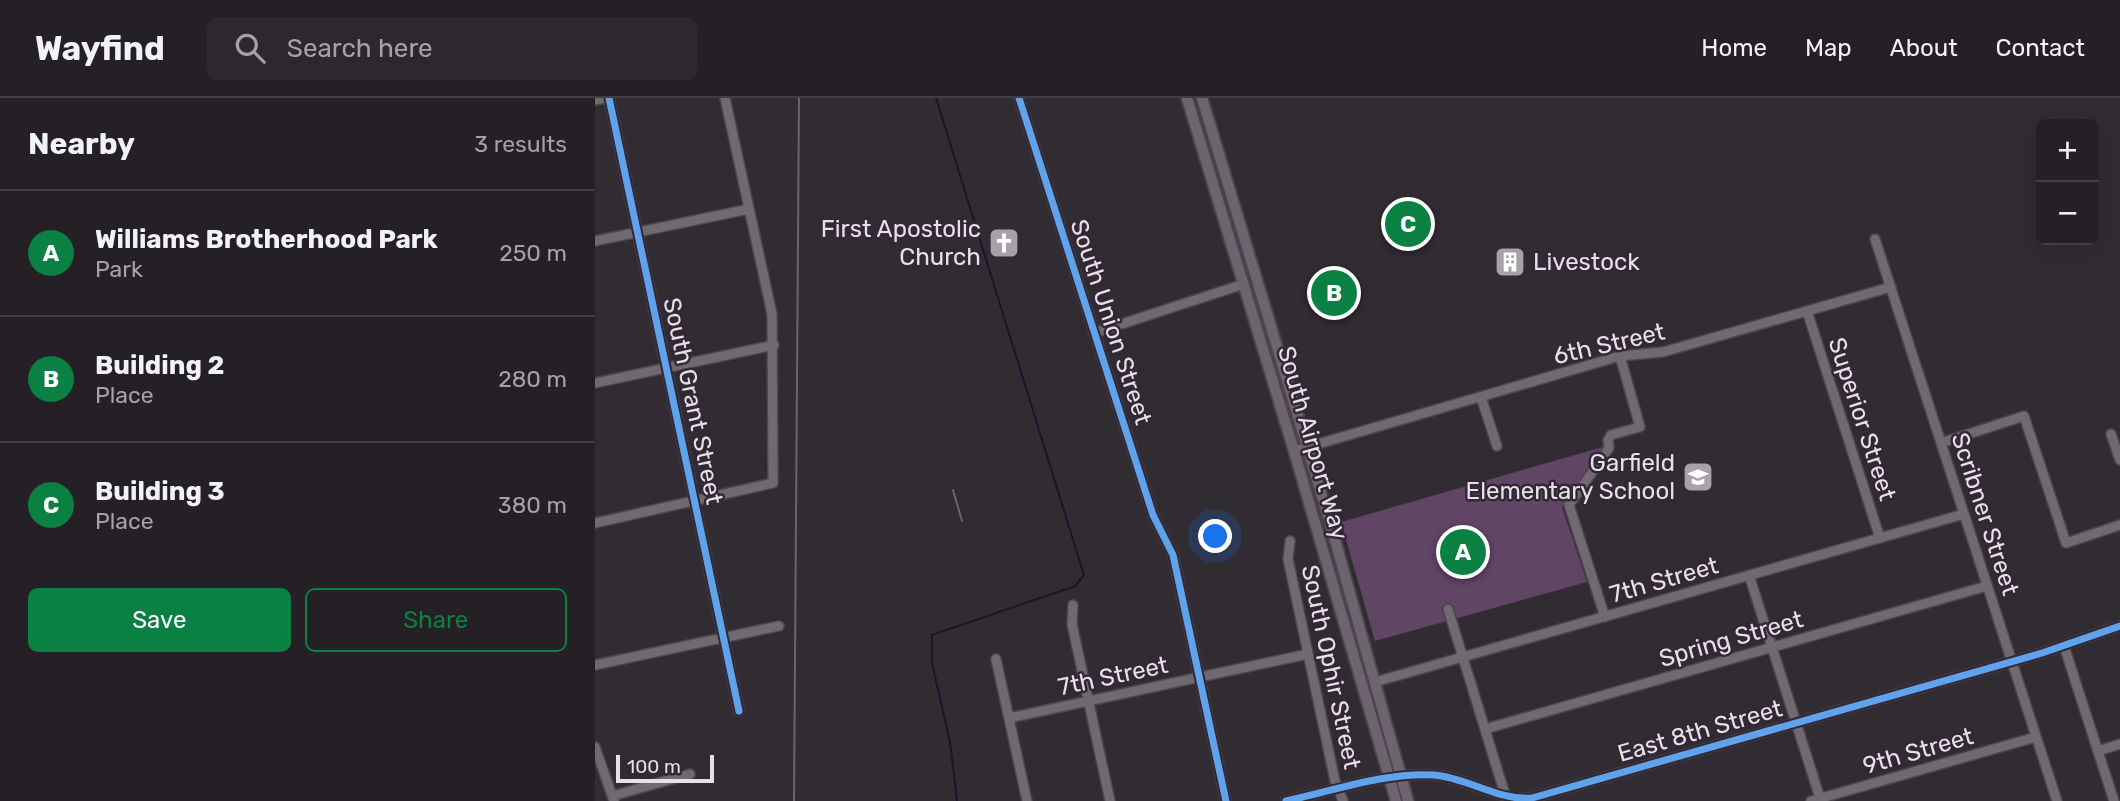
<!DOCTYPE html>
<html lang="en">
<head>
<meta charset="utf-8">
<style>
  :root { --surface:#252026; --page:#2d282e; --text:#f1f3f6; --muted:#a3a3a7; --line:#423e43; --accent:#0b8043 }
  body { margin:0; font-family:Rubik,sans-serif; background:var(--page); color:var(--text) }
  .controls { position:absolute; right:21px; top:21px; display:grid; overflow:hidden; border-radius:10px; box-shadow:0 7px 28px #0002 }
  .controls button { width:63px; height:63px; display:grid; place-items:center; padding:0; border:0; border-bottom:2px solid var(--line); background:var(--surface); color:var(--text); font:35px sans-serif }
  .scale { position:absolute; left:21px; bottom:18px; width:98px; box-sizing:border-box; padding-left:7px; border:4px solid #e6e0e8; border-top:0; font-size:19px; line-height:24px; white-space:nowrap; color:#e6e0e8; -webkit-text-stroke:5px #332835; paint-order:stroke }
  .you { position:absolute; left:621px; top:439px; width:24px; height:24px; margin:-18px; border:5px solid #fff; border-radius:50%; background:#1a73e8; box-shadow:0 0 0 10px #1a73e833 }
  .badge { display:grid; place-items:center; width:46px; height:46px; border-radius:50%; background:var(--accent); color:#fff; font-size:23px; font-weight:700 }
  .pin { position:absolute; translate:-50% -50%; border:4px solid #fff; box-shadow:0 2px 7px #0006 }
  .list { margin:0; padding:0; list-style:none }
  h2 { display:flex; justify-content:space-between; align-items:center; height:91px; margin:0; padding:0 28px; font-size:30px }
  h2 small { font-size:23px; font-weight:400; color:var(--muted) }
  .list li { display:grid; grid-template-columns:46px 1fr auto; gap:21px; align-items:center; box-sizing:border-box; height:126px; padding:0 28px; border-top:2px solid var(--line) }
  .list b { display:block; font-size:26px; white-space:nowrap }
  .list p { margin:0; font-size:23px; white-space:nowrap; color:var(--muted) }
  .list em { font-size:23px; font-style:normal; color:var(--muted) }
  .actions { display:flex; gap:14px; padding:21px 28px }
  .actions a { flex:1; padding:16px 0; border:2px solid var(--accent); border-radius:10px; text-align:center; font-size:24px; color:var(--accent) }
  .actions .main { background:var(--accent); color:#fff }
  .icon { flex:none; width:38px; height:38px; fill:none; stroke:currentColor; stroke-width:2; stroke-linecap:round; stroke-linejoin:round }
  .map { position:relative; flex:none; width:1525px; height:703px; overflow:hidden }
  header { display:flex; align-items:center; gap:42px; box-sizing:border-box; height:98px; padding:0 35px; background:var(--surface); border-bottom:2px solid var(--line) }
  header strong { font-size:33px }
  nav { display:flex; gap:38px; margin-inline-start:auto; font-size:24px }
  .search { width:490px; height:63px; background:var(--page); display:flex; align-items:center; gap:18px; box-sizing:border-box; padding:0 24px; border-radius:10px; color:var(--muted); font-size:26px }
  main { display:flex }
  aside { flex:1; background:var(--surface) }
  .map>svg:first-child { display:block }
  .green { fill:#604565 }
  .lines { fill:none; stroke-linecap:round; stroke-linejoin:round }
  .stream { stroke:#270e2d; stroke-width:2 }
  .minor-casing { stroke:#4a464b; stroke-width:12 }
  .major-casing { stroke:#4a464b; stroke-width:14 }
  .minor { stroke:#6e6a6f; stroke-width:9 }
  .major { stroke:#6d646f; stroke-width:10 }
  .rail { stroke:#69656a; stroke-width:2 }
  .cycleway-casing { stroke:#332835; stroke-width:11 }
  .cycleway { stroke:#60a3ed; stroke-width:7 }
  .labels { text-anchor:middle; stroke-width:5; stroke-linejoin:round; paint-order:stroke }
  .poi-label { font-size:24px; fill:#e6e0e8; stroke:#332835; text-anchor:end }
  .street-label { font-size:24px; fill:#e6e0e8; stroke:#332835 }
</style>
</head>
<body>
<header>
<strong>Wayfind</strong>
<div class="search"><svg class="icon" aria-label="search" viewBox="0 0 24 24"><circle cx="10" cy="10" r="6"/><path d="M15 15l6 6"/></svg>Search here</div>
<nav><a>Home</a><a>Map</a><a>About</a><a>Contact</a></nav>
</header>
<main>
<aside>
<h2>Nearby<small>3 results</small></h2>
<ul class="list">
<li><span class="badge">A</span><div><b>Williams Brotherhood Park</b><p>Park</p></div><em>250 m</em></li>
<li><span class="badge">B</span><div><b>Building 2</b><p>Place</p></div><em>280 m</em></li>
<li><span class="badge">C</span><div><b>Building 3</b><p>Place</p></div><em>380 m</em></li>
</ul>
<div class="actions"><a class="main">Save</a><a>Share</a></div>
</aside>
<div class="map">
<svg width="1525" height="703" viewBox="0 0 1525 703">
  <rect width="100%" height="100%" fill="#312b32"/>
  <!-- green -->
  <path class="green" d="M1008 349 967 409 992 484 780 543 746 424Z"/>
  <g class="lines">
    <!-- stream -->
    <path class="stream" d="M341 0 489 477 480 488 337 537V565L355 644 362 703"/>
    <!-- minor casing -->
    <g class="minor-casing">
      <path id="minor" d="M14 0 144 613
        M424 0 558 417 578 457 631 703
        M0 2 11 0
        M1280 141 1462 703
        M0 143 154 111
        M1212 213 1285 440
        M499 235 649 186
        M0 285 179 247
        M886 299 902 348
        M1516 336 1525 362
        M1346 345 1429 318 1471 445 1525 427
        M699 353 1025 258 1068 254 1296 189
        M0 425 178 385 177 216 130 0
        M695 443 693 461 740 683 748 703
        M1154 477 1226 703
        M478 507 477 526 515 703
        M853 511 912 703
        M1010 519 974 407 1014 350 1013 342 1016 337 1045 329 1025 258
        M1469 548 1519 703
        M401 561 432 703
        M0 567 184 528
        M780 584 1369 416
        M414 620 713 556
        M890 631 1392 488
        M0 649 19 703
        M1503 653 1525 646
        M17 698 95 676
        M691 703C738 693 791 674 839 677 874 680 903 703 937 700L1447 555 1525 528
        M1216 703 1441 639"/>
    </g>
    <!-- major casing -->
    <g class="major-casing">
      <path id="major" d="M592 0 699 353 801 703
        M607 0 736 428 813 703"/>
    </g>
    <!-- minor -->
    <use href="#minor" class="minor"/>
    <!-- major -->
    <use href="#major" class="major"/>
    <!-- rail -->
    <path class="rail" d="M358 392 367 423
      M199 703 204 0"/>
    <!-- cycleway casing -->
    <g class="cycleway-casing">
      <path id="cycleway" d="M14 0 144 613
        M424 0 558 417 578 457 631 703
        M691 703C738 693 791 674 839 677 874 680 903 703 937 700L1447 555 1525 528"/>
    </g>
    <!-- cycleway -->
    <use href="#cycleway" class="cycleway"/>
  </g>
  <!-- icons -->
  <defs>
    <g id="church-square" transform="scale(1.575)"><rect x="-9" y="-9" width="18" height="18" rx="4" fill="#a7a1a8" stroke="#332835"/><path d="M-1.2-6h2.4v3.5h3.3v2.4h-3.3V6h-2.4V-.1h-3.3v-2.4h3.3Z" fill="#fff"/></g>
    <g id="building-square" transform="scale(1.575)"><rect x="-9" y="-9" width="18" height="18" rx="4" fill="#a7a1a8" stroke="#332835"/><path d="M-4-6H4V6H1V3H-1V6H-4ZM-2.5-4.3h1.7v1.8h-1.7ZM.8-4.3h1.7v1.8H.8ZM-2.5-1h1.7V.8h-1.7ZM.8-1h1.7V.8H.8Z" fill="#fff"/></g>
    <g id="school-square" transform="scale(1.575)"><rect x="-9" y="-9" width="18" height="18" rx="4" fill="#a7a1a8" stroke="#332835"/><path d="M0-5L7-2L0 1L-7-2ZM-4 1L0 2.5L4 1V4Q0 6-4 4Z" fill="#fff"/></g>
  </defs>
  <g fill-rule="evenodd">
    <use href="#church-square" x="409" y="145"/>
    <use href="#building-square" x="915" y="164"/>
    <use href="#school-square" x="1103" y="379"/>
  </g>
  <g class="labels">
    <!-- poi labels -->
    <g class="poi-label">
      <text x="386" y="139">First Apostolic<tspan x="386" dy="28">Church</tspan></text>
      <text x="938" y="172" text-anchor="start">Livestock</text>
      <text x="1080" y="373">Garfield<tspan x="1080" dy="28">Elementary School</tspan></text>
    </g>
    <!-- street labels -->
    <g class="street-label">
      <text transform="translate(516 224) rotate(72)" y="8">South Union Street</text>
      <text transform="translate(1014 246) rotate(-13)" y="8">6th Street</text>
      <text transform="translate(98 303) rotate(78)" y="8">South Grant Street</text>
      <text transform="translate(1267 321) rotate(72)" y="8">Superior Street</text>
      <text transform="translate(718 345) rotate(74)" y="8">South Airport Way</text>
      <text transform="translate(1390 416) rotate(72)" y="8">Scribner Street</text>
      <text transform="translate(1069 482) rotate(-16)" y="8">7th Street</text>
      <text transform="translate(1136 541) rotate(-16)" y="8">Spring Street</text>
      <text transform="translate(736 569) rotate(78)" y="8">South Ophir Street</text>
      <text transform="translate(518 578) rotate(-12)" y="8">7th Street</text>
      <text transform="translate(1105 633) rotate(-16)" y="8">East 8th Street</text>
      <text transform="translate(1323 653) rotate(-16)" y="8">9th Street</text>
    </g>
  </g>
</svg>
<div class="controls">
<button>+</button>
<button>−</button>
</div>
<div class="scale">100 m</div>
<div class="you"></div>
<div class="pin badge" style="left:868px;top:454px">A</div>
<div class="pin badge" style="left:739px;top:195px">B</div>
<div class="pin badge" style="left:813px;top:126px">C</div>
</div>
</main>
</body>
</html>
